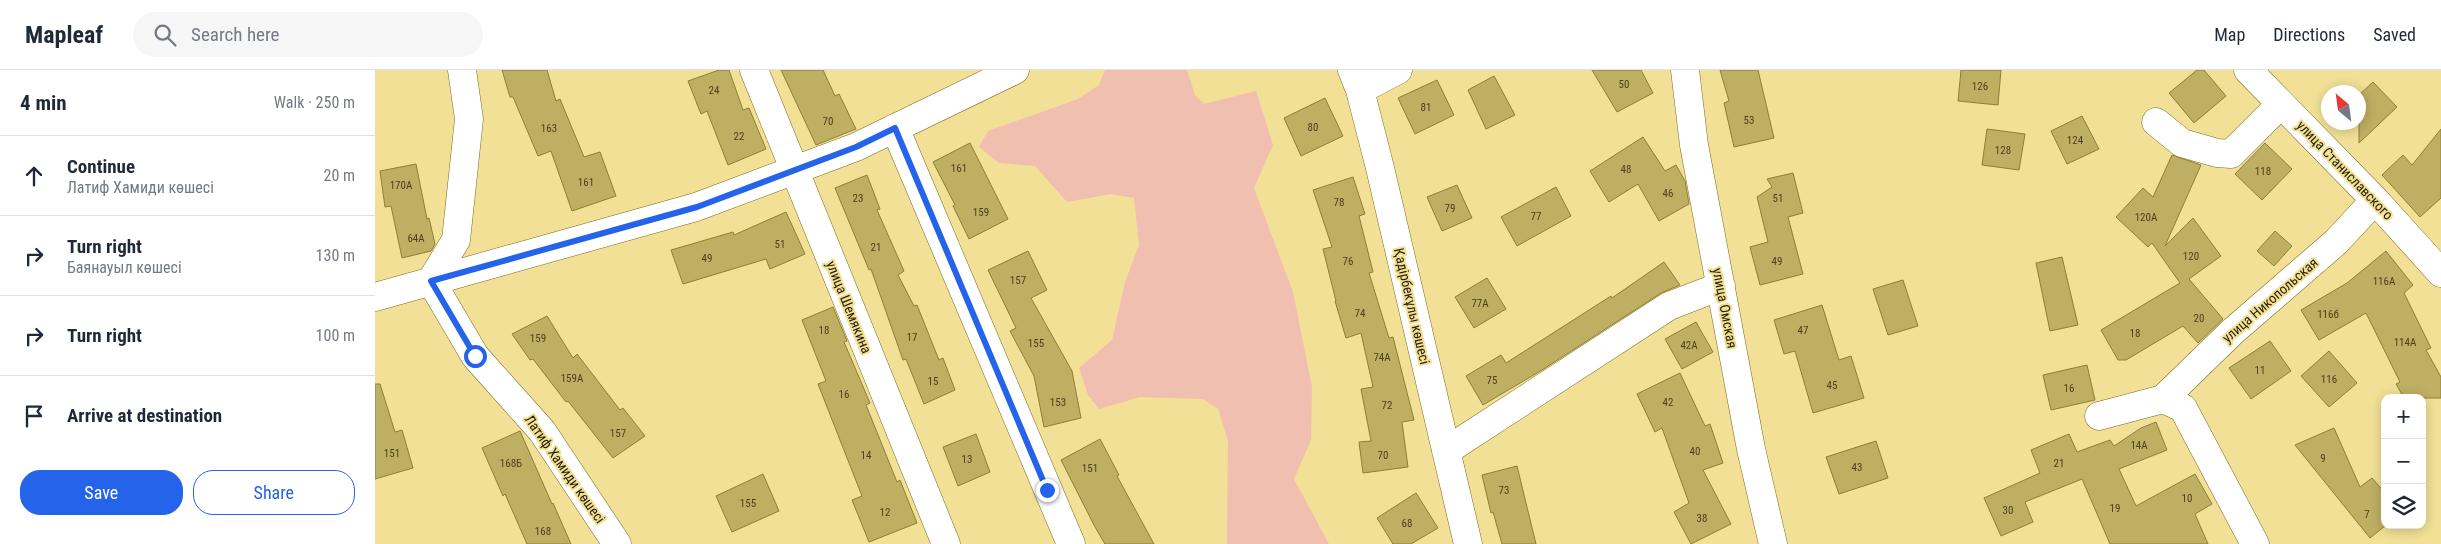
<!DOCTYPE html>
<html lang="en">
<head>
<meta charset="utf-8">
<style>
  :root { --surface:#fff; --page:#f6f6f7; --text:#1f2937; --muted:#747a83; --line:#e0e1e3; --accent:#2563eb }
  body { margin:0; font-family:"Roboto Condensed",sans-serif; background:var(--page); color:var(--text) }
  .controls { position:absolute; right:15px; bottom:15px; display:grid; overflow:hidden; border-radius:10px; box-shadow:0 2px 12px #0003 }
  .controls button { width:45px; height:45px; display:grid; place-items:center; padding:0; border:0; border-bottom:1px solid var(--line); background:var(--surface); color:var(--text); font:25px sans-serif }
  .compass { position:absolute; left:1946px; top:15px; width:45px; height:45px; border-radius:50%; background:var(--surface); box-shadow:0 2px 12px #0003; rotate:331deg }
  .stop { position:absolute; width:15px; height:15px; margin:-11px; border:4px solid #2563eb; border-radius:50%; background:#fff }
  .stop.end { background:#2563eb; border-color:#fff; box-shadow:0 1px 5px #0008 }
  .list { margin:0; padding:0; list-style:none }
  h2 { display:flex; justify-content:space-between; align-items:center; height:65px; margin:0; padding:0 20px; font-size:21px }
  h2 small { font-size:16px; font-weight:400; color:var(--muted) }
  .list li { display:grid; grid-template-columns:32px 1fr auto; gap:15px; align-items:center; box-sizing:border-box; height:80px; padding:0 20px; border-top:1px solid var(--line) }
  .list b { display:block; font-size:19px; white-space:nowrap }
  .list p { margin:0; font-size:16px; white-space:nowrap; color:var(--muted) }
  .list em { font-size:16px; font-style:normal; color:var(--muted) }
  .actions { display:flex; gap:10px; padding:15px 20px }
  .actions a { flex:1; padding:11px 0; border:1px solid var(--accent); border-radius:20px; text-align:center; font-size:18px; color:var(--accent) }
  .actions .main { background:var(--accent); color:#fff }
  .icon { flex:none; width:28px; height:28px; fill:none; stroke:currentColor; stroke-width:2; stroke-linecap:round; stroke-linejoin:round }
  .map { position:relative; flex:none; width:2066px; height:474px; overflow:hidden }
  header { display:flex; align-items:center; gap:30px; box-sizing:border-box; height:70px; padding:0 25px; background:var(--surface); border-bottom:1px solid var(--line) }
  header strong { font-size:24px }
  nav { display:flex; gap:28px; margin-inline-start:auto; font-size:18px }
  .search { width:350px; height:45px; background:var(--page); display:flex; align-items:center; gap:12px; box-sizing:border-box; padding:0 18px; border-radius:28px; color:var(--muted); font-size:19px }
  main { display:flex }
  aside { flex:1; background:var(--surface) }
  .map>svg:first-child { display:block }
  .green { fill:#f1bfb0 }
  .building { fill:#bfaf63; stroke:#8f7f36 }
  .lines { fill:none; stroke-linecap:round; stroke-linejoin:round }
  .minor-casing { stroke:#7b6b1f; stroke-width:29 }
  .tertiary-casing { stroke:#7b6b1f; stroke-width:29 }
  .minor { stroke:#fff; stroke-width:28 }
  .tertiary { stroke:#fff; stroke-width:28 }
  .route { stroke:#2563eb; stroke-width:6 }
  .labels { text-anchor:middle; stroke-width:4; stroke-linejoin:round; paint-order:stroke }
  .number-label { font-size:11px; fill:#4b4219 }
  .street-label { font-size:14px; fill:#241e00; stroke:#f1e096 }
</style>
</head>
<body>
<header>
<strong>Mapleaf</strong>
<div class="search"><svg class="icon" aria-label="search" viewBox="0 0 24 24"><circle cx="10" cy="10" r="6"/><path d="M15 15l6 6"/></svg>Search here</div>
<nav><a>Map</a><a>Directions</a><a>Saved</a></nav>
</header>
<main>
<aside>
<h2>4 min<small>Walk · 250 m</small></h2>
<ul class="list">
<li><svg class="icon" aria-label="ahead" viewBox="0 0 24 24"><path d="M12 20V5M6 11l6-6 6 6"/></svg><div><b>Continue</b><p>Латиф Хамиди көшесі</p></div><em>20 m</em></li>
<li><svg class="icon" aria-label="right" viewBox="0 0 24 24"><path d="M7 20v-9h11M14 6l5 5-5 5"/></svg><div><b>Turn right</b><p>Баянауыл көшесі</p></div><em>130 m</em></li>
<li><svg class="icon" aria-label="right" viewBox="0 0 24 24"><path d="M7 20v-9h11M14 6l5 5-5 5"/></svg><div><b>Turn right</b></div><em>100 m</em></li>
<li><svg class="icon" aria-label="arrive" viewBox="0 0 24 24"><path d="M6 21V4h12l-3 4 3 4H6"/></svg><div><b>Arrive at destination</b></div></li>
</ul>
<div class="actions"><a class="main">Save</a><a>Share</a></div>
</aside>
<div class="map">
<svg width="2066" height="474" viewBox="0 0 2066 474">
  <rect width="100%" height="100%" fill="#f1e096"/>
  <!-- green -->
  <path class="green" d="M730 0H812L820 25 829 34 881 21 898 75 879 118 918 222 937 317 936 370 919 409 954 474H852L853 371 843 339 828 329 765 327 724 339 713 325 704 298 737 270 750 212 764 175 759 128 736 124 692 132 660 96 624 93 604 77 613 61 703 29 724 15Z"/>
  <!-- building -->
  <path class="building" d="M127 0H172L181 31 185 29 209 87 225 82 241 126 197 141 176 81 163 86 138 27H135Z
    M344 0H354L368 40 374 38 391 79 353 95 332 41 326 44 313 11Z
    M406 0H448L460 26 464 24 481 59 441 75Z
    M1217 0H1266L1278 23 1242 42Z
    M1345 0H1383L1399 68 1359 77 1349 33 1354 31Z
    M1586 0H1626L1623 35 1583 31Z
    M1822 0H1829L1851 26 1819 53 1794 23Z
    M1119 6 1140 45 1111 59 1093 20Z
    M1062 10 1079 45 1040 64 1023 28Z
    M1998 12 2022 37 1984 73V25Z
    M950 28 968 66 926 86 909 48Z
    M1707 46 1724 79 1692 94 1676 61Z
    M1612 59 1650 64 1644 100 1607 95Z
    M2066 59V128L2045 147 2007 105 2028 85 2037 95Z
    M1268 67 1290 101 1301 95 1310 111 1314 134 1284 151 1263 114 1234 132 1215 101Z
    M595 73 633 149 594 169 578 136 580 135 558 92Z
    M1890 73 1917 99 1887 130 1860 104Z
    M1797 85 1826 95 1790 176 1818 148 1846 186 1814 209 1848 249 1823 273 1808 256 1751 290H1743L1726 260 1805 213 1777 173 1773 177 1741 147 1768 118 1778 127Z
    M41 94 52 149 54 148 60 174 56 181 27 188 16 136 10 137 5 101Z
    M1418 103 1428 143 1413 147 1428 204 1385 215 1375 177 1393 172 1382 127 1397 117 1392 109Z
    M492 105 505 139 502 140 529 201 523 205 539 236 542 235 564 290 568 288 580 320 549 334 531 289 528 290 496 199 494 200 460 118Z
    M978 107 990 144 984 146 998 202 994 203 1014 268 1018 267 1039 350 1027 352 1033 397 988 403 984 372 996 371 986 319 998 317 986 263 971 268 960 231H961L948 179 957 177 938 120Z
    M1082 115 1097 148 1067 161 1052 127Z
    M1181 117 1196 146 1142 176 1126 147Z
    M411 142 430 184 395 199 391 189 308 214 296 180 358 162 359 165Z
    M1900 161 1917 176 1899 196 1882 181Z
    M653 181 672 220 656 228 697 301 706 348 669 357 659 306 635 261 641 258 613 200Z
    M2011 181 2038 215 2029 223 2056 278 2051 280 2066 307V328H2029L2021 314 2025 312 1991 243 1944 270 1926 240 1972 213Z
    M1687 187 1703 255 1675 261 1661 193Z
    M1289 192 1305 215 1286 223 1167 300 1108 335 1091 306 1126 285 1131 293 1236 226 1237 228Z
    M1112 208 1131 239 1099 258 1080 227Z
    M1528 210 1543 256 1513 265 1498 219Z
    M1447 235 1464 290 1476 286 1489 328 1438 343 1420 281 1409 284 1399 250Z
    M458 237 472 271 469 272 495 333 491 335 522 412 525 410 542 453 494 472 477 430 487 426 443 314 451 311 427 250Z
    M172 246 198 288 202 284 245 340 248 338 270 366 238 388 193 331 191 332 158 289 155 290 137 264Z
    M1321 252 1338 282 1307 299 1290 269Z
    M1895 271 1916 301 1876 329 1854 298Z
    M1954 281 1982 313 1954 337 1926 306Z
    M1712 295 1720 330 1676 340 1668 305Z
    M1305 303 1330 356 1335 354 1348 393 1328 400 1356 454 1316 474 1299 442 1314 433 1287 358 1280 362 1262 324Z
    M0 314H5L20 362 27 360 38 398 0 409Z
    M1781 352 1792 380 1744 399 1761 436 1820 404 1837 434 1820 444 1833 474H1735L1707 409 1650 432 1658 452 1626 466 1609 428 1665 403 1656 380 1694 364 1702 382 1735 370 1739 376 1766 358Z
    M1959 358 1985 417 1997 408 2010 423V456L1995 468 1920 375Z
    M145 361 177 434 178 433 196 474H152L130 424 128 426 107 378Z
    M601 364 615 402 583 416 568 377Z
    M725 369 744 405 742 406 779 474H730L720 457 686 390Z
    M1501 371 1513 408 1464 424 1451 387Z
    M1142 396 1161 474H1127L1118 442 1116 443 1107 405Z
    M388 404 404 441 357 462 341 426Z
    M1041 423 1063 458 1036 474H1018L1002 448Z"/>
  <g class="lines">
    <!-- minor casing -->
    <g class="minor-casing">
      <path id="minor" d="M87 0 94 49 81 170 56 211 100 286 167 361 242 474
        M379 0 571 474
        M977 0 985 20 1005 98 1093 474
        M1310 0 1319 75 1376 379 1398 474
        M1873 0 2000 130 2066 203
        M985 20 1023 0
        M1781 52 1807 73 1842 83 1856 84 1906 34
        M520 58 696 474
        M1788 329 1857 262 1961 172 2000 130
        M1724 346 1788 329 1808 338 1880 474
        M1071 381 1294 236 1346 216"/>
    </g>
    <!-- tertiary casing -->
    <g class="tertiary-casing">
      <path id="tertiary" d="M0 227 321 137 481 77 640 0"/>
    </g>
    <!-- minor -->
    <use href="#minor" class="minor"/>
    <!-- tertiary -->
    <use href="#tertiary" class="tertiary"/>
  </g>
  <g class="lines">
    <!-- route -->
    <path class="route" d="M100 286 56 211 322 137 481 77 520 58 672 420"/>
  </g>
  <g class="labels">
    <!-- number labels -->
    <g class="number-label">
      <text x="1249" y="18">50</text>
      <text x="1605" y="20">126</text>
      <text x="339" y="24">24</text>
      <text x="1051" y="41">81</text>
      <text x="1374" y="54">53</text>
      <text x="453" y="55">70</text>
      <text x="938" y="61">80</text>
      <text x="174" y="62">163</text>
      <text x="364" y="70">22</text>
      <text x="1700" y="74">124</text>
      <text x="1628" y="84">128</text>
      <text x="584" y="102">161</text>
      <text x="1251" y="103">48</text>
      <text x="1888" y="105">118</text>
      <text x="211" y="116">161</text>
      <text x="26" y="119">170А</text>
      <text x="1293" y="127">46</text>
      <text x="483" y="132">23</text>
      <text x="1403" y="132">51</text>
      <text x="964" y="136">78</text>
      <text x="1075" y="142">79</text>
      <text x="606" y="146">159</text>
      <text x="1161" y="150">77</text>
      <text x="1771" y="151">120А</text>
      <text x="41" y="172">64А</text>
      <text x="405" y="178">51</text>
      <text x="501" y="181">21</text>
      <text x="1816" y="190">120</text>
      <text x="332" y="192">49</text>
      <text x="973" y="195">76</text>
      <text x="1402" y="195">49</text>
      <text x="643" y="214">157</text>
      <text x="2009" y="215">116А</text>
      <text x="1105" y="237">77А</text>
      <text x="985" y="247">74</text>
      <text x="1953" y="248">116б</text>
      <text x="1824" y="252">20</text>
      <text x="449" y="264">18</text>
      <text x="1428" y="264">47</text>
      <text x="1760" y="267">18</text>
      <text x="537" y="271">17</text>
      <text x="163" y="272">159</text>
      <text x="2030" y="276">114А</text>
      <text x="661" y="277">155</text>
      <text x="1314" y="279">42А</text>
      <text x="1007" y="291">74А</text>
      <text x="1885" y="304">11</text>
      <text x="197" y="312">159А</text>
      <text x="1954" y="313">116</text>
      <text x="1117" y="314">75</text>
      <text x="558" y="315">15</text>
      <text x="1457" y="319">45</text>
      <text x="1694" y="322">16</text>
      <text x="469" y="328">16</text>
      <text x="683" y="336">153</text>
      <text x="1293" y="336">42</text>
      <text x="1012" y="339">72</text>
      <text x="243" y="367">157</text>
      <text x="1764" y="379">14А</text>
      <text x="1320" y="385">40</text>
      <text x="17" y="387">151</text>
      <text x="491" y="389">14</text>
      <text x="1008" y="389">70</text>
      <text x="1948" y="392">9</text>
      <text x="592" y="393">13</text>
      <text x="136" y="397">168Б</text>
      <text x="1684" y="397">21</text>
      <text x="1482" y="401">43</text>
      <text x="715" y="402">151</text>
      <text x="1129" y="424">73</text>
      <text x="1812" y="432">10</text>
      <text x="373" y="437">155</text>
      <text x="1740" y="442">19</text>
      <text x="1633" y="444">30</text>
      <text x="510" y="446">12</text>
      <text x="1992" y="448">7</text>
      <text x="1327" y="452">38</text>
      <text x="1032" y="457">68</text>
      <text x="168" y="465">168</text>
    </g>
    <!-- street labels -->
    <g class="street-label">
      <text transform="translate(1970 100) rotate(46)" y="5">улица Станиславского</text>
      <text transform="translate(1895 230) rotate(-41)" y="5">улица Никопольская</text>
      <text transform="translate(1037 236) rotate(77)" y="5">Қадірбекұлы көшесі</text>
      <text transform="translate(474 237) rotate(68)" y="5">улица Шемякина</text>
      <text transform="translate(1350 238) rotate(79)" y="5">улица Омская</text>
      <text transform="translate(190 399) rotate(55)" y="5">Латиф Хамиди көшесі</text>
    </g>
  </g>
</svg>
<div class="controls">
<button>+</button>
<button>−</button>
<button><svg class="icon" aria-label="layers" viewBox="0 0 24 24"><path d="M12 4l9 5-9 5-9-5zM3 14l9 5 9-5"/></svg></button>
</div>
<svg class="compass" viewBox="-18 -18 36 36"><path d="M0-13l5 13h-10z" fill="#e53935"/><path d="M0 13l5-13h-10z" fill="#747a83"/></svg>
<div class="stop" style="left:100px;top:286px"></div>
<div class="stop end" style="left:672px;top:420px"></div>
</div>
</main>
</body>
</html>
